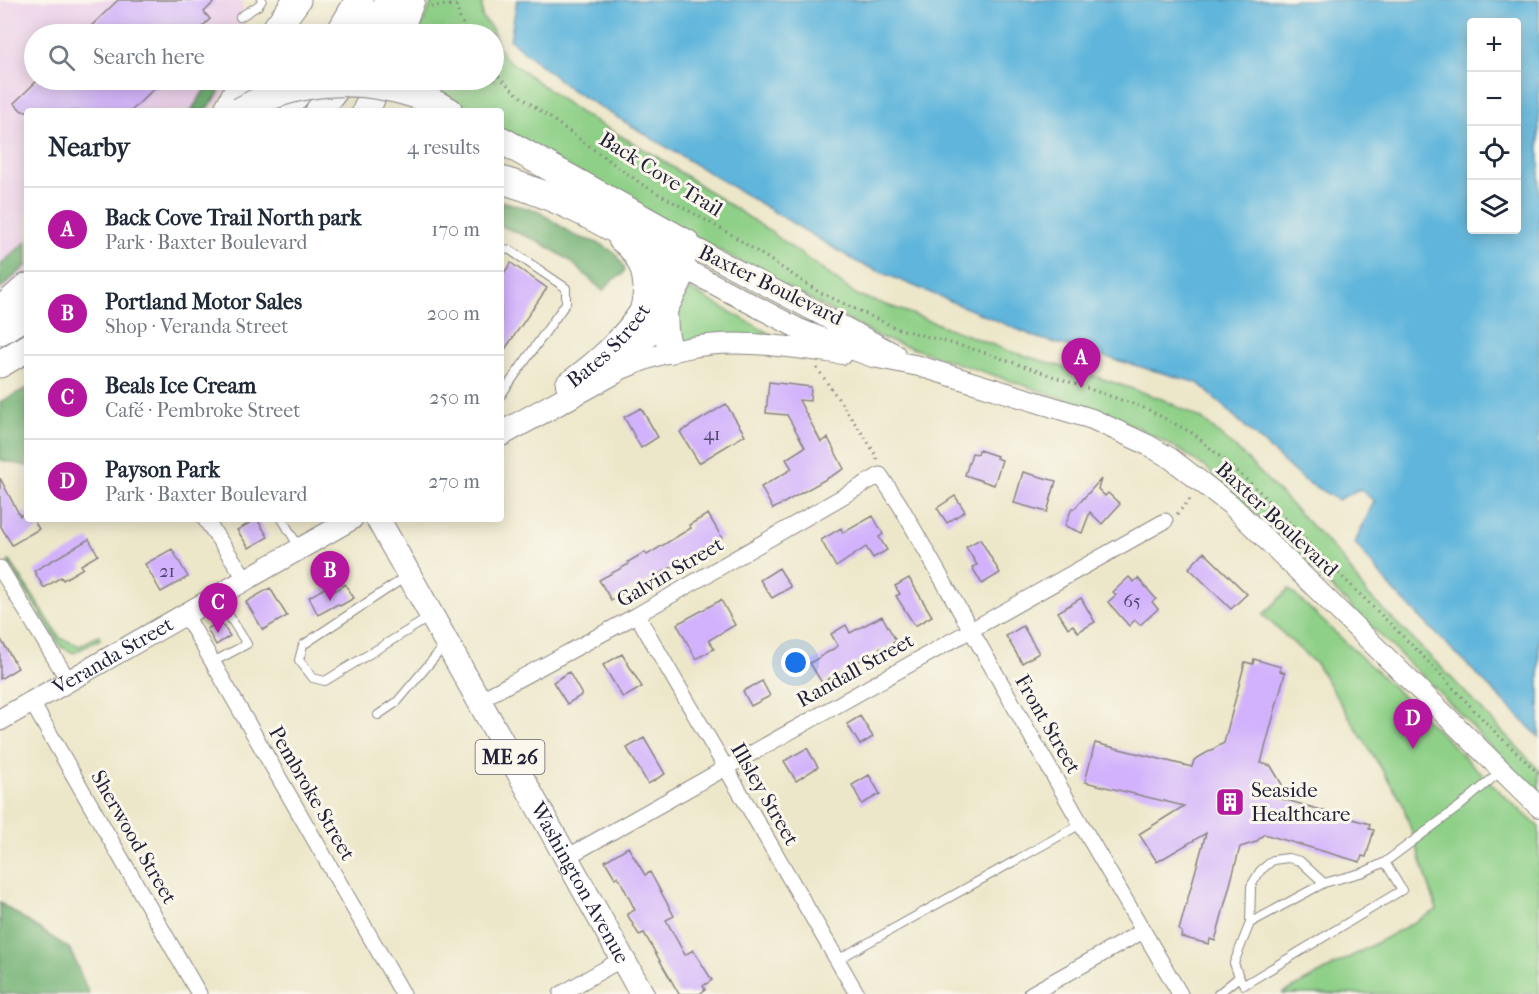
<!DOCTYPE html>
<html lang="en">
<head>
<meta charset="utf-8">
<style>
  :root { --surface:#fff; --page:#f2f2f3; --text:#1f2937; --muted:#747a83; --line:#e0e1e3; --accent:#b5179e }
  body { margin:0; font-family:"IM FELL French Canon",serif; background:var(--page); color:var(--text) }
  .controls { position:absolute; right:18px; top:18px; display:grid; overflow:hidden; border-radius:6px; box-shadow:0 3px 15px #0003 }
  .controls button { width:54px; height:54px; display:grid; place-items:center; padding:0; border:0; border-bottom:2px solid var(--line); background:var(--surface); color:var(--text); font:30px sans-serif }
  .you { position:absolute; left:796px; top:663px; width:21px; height:21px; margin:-15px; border:4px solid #fff; border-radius:50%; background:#1a73e8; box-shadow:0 0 0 9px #1a73e833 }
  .badge { display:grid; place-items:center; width:39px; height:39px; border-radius:50%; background:var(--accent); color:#fff; font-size:20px; font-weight:700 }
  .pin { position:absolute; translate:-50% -50px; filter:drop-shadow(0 2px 3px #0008) }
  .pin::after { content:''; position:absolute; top:32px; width:21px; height:18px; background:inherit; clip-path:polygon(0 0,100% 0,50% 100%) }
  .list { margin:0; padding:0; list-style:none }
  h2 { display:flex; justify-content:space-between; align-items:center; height:78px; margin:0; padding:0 24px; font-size:26px }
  h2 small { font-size:20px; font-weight:400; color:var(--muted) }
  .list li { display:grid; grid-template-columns:39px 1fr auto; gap:18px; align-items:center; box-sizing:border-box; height:84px; padding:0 24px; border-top:2px solid var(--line) }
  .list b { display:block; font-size:22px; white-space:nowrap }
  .list p { margin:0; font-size:20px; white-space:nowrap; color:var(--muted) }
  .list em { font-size:20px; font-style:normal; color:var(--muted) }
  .icon { flex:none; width:33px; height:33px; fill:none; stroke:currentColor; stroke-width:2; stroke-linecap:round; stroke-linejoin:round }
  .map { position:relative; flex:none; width:1539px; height:994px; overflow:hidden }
  .search { position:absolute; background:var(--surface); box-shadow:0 3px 15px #0003; left:24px; top:24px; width:480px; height:66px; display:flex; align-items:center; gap:15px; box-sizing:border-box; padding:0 21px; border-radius:33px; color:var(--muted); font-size:22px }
  .panel { position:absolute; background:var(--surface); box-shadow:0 3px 15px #0003; left:24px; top:108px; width:480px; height:414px; border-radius:6px }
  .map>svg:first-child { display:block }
  .built { fill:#ecd1ea }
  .green { fill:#8fd088; stroke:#587962; stroke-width:1.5 }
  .forest { fill:#73b274; stroke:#4a6a58; stroke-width:1.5 }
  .water { fill:#5fb5db; stroke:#406c8b; stroke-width:1.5; fill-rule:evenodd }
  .building { fill:#d2b2fc }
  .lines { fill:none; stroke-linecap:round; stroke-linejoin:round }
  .service-casing { stroke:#888482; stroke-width:10 }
  .minor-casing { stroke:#888482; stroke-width:17 }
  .tertiary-casing { stroke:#888482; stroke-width:22 }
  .secondary-casing { stroke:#888482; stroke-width:23 }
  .primary-casing { stroke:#888482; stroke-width:26 }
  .motorway-casing { stroke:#888482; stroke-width:29 }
  .path { stroke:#888482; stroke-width:3; stroke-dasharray:1.5 4.5; stroke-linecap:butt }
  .service { stroke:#fff; stroke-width:8 }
  .minor { stroke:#fff; stroke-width:15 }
  .tertiary { stroke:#fff; stroke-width:20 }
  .secondary { stroke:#fff; stroke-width:21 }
  .primary { stroke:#fff; stroke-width:24 }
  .motorway { stroke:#fff; stroke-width:27 }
  .motorway-bridge-casing { stroke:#888482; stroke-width:29; stroke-linecap:butt }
  .motorway-bridge { stroke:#fff; stroke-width:27 }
  .labels { text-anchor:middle; stroke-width:6; stroke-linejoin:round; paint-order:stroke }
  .number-label { font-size:18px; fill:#4e466b }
  .shield { fill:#fbf7ec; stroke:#636270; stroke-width:1.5 }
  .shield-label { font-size:20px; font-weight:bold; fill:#22223b }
  .street-label { font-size:21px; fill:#22223b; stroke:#fbf7ec }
  .poi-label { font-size:21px; fill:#22223b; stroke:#fbf7ec; text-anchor:start }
</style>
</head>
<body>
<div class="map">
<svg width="1539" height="994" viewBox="0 0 1539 994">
  <rect width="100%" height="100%" fill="#fbf7ec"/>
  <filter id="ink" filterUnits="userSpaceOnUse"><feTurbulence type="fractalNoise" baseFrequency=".0167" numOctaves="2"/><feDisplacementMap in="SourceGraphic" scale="12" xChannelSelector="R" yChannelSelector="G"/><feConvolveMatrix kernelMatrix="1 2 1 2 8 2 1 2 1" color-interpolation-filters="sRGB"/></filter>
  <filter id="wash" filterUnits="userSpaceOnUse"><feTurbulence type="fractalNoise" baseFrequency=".008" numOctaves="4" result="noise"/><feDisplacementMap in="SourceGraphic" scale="24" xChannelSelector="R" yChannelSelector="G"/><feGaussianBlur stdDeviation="1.35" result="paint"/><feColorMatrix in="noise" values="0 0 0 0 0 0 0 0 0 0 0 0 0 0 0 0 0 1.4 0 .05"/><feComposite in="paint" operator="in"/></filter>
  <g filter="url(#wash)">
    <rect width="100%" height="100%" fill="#ede7ca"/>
    <!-- built -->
    <path class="built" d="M0 0H242L245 34H34V80H233L218 102 206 111H27V270L0 293Z"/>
    <!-- green -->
    <path class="green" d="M433 0H482V17L492 29 503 56 580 113 654 155 768 230 857 295 901 310 1009 351 1100 378 1162 399 1202 419 1242 454 1310 524 1342 558 1366 593 1440 666 1539 770V794L1501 758 1451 704 1233 492 1206 468 1181 451 1135 426 1080 404 879 337 501 132V111H462L399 80H494V34H418Z
      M688 290H691L788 344 673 347 668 325Z
      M10 561 60 638 80 646 99 635 100 639 74 653 61 647 8 562Z
      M1289 589 1409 702 1504 796 1539 827V994H1282L1437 910 1402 802 1317 665 1263 615Z"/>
    <!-- forest -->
    <path class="forest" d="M211 80H224L217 96 205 111H191Z
      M501 201 538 211 575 236 601 244 617 255 625 269 622 275 612 280 603 291 569 260 540 242 501 226Z
      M27 241V265L0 289V265Z
      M27 388V466L0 460V402Z
      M0 903 70 949 89 994H0Z"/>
    <!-- water -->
    <path class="water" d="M517 0H1539V737L1391 588 1355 543 1374 501 1360 489 1338 500 1303 480 1198 383 1038 338 857 262 570 89 510 40ZM1472 22H1516V230H1472Z"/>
    <g id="blocks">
      <!-- building -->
      <path class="building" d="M118 0H216L204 12 210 19 202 27 209 34H83Z
        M38 80H163L131 111H22L14 103Z
        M511 263 547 288 501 355V277Z
        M769 382 811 387 810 401 799 400 821 442 828 438 844 469 773 509 761 487 792 469 786 459 805 447 787 415 766 413Z
        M726 404 745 435 699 463 680 432Z
        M641 408 658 437 641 448 624 417Z
        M979 450 997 456 996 458 1002 460 994 485 965 475 972 453 978 454Z
        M1023 472 1056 481 1047 512 1014 503Z
        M0 478 20 516 27 511V519H33L39 529 12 545 0 525Z
        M1101 479 1098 489 1105 496 1108 493 1120 504 1102 524 1090 512 1082 533 1065 526 1072 508 1074 509Z
        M955 496 965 511 947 523 937 508Z
        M708 514 722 538 641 585 640 583 611 600 599 580 629 564 628 562 645 552 647 555 691 528 689 525Z
        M873 516 883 534 879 537 887 550 873 558 866 547 836 567 821 540 841 528 843 533Z
        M257 519 268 537 249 548 237 530Z
        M89 539 98 555 81 565 83 568 63 580 61 577 44 588 34 571Z
        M980 539 1000 573 982 584 972 567 977 565 966 547Z
        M172 549 188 577 161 592 145 564Z
        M1204 552 1247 594 1231 609 1189 568Z
        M779 568 791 587 772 598 760 580Z
        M1129 577 1134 582 1138 578 1156 599 1152 602 1158 609 1140 625 1135 620 1129 626 1108 602 1116 595 1113 592Z
        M909 578 932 616 915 626 896 596 900 594 895 586Z
        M345 584 354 598 340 606 338 604 318 615 309 597 328 586 332 593Z
        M270 588 287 616 263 630 246 602Z
        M1081 598 1095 622 1078 632 1073 625 1068 628 1058 612Z
        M721 600 735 625 709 640 714 649 696 659 677 624Z
        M882 616 896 641 881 650V648L822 683 810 663 838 646 831 634 846 625 850 633Z
        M220 621 230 636 216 645 207 629Z
        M1023 626 1039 653 1022 663 1006 636Z
        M0 638 18 668 0 679Z
        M622 654 642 687 623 698 603 665Z
        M1254 659 1281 667 1280 671 1285 673 1261 763 1271 766 1284 788 1276 797 1370 824 1369 829 1374 830 1366 857 1362 856 1360 862 1264 834 1256 842 1240 847 1215 941 1210 939 1209 944 1181 937 1182 932 1179 930 1206 833 1157 862 1139 834 1184 806 1085 782 1095 743 1192 767 1194 760 1224 743 1245 662 1253 664Z
        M569 672 582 695 567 704 553 682Z
        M762 681 770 696 751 706 743 691Z
        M860 716 873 737 860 745 847 724Z
        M644 738 665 774 648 784 627 748Z
        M807 748 818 767 796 781 784 761Z
        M869 775 880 794 862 804 852 785Z
        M628 847 645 875 650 872 674 916 666 920 685 955 693 950 712 980 703 986 705 990 699 994H679L644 933 639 935 627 914 635 910 618 876 615 878 605 861Z"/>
    </g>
  </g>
  <g filter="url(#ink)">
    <use href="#blocks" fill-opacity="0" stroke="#888482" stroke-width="1.5"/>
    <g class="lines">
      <!-- service casing -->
      <g class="service-casing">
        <path id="service" d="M240 17 259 5 262 0
          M501 249 510 250 566 288V303L501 395
          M282 519 299 547
          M407 576 303 645 299 660 313 678 325 681 430 617
          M213 662 247 644 226 611
          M378 715 397 702 445 645
          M1250 923 1324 883
          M837 960 1081 824
          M1239 977 1244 985 1402 890 1385 862
          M1218 994 1239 977 1234 963 1250 923 1251 886 1260 871 1273 860 1288 858 1300 861 1324 883 1364 872 1385 862 1460 806 1501 771"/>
      </g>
      <!-- minor casing -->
      <g class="minor-casing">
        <path id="minor" d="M205 519 246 579
          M0 568 68 680
          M185 614 403 994
          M637 615 857 994
          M31 701 199 994
          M478 701 637 615 880 475 900 505 1081 824 1180 994
          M567 857 1165 521
          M561 994 622 959
          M1031 994 1143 931"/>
      </g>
      <!-- tertiary casing -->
      <g class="tertiary-casing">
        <path id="tertiary" d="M672 262 799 329 832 342 873 357 919 366 1092 419 1146 444 1170 458 1231 505 1539 807
          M646 304 686 243 895 354
          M622 369C704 332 757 343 843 354"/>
      </g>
      <!-- secondary casing -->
      <g class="secondary-casing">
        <g id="secondary">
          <path id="s1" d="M0 720 352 519"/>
        </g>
      </g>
      <!-- primary casing -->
      <g class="primary-casing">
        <g id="primary">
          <path d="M665 310 666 331 670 351"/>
          <path id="s2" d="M568 384C598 362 623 340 644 308"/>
          <path d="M501 434 614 372 634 353 665 310 680 281 686 243"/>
          <path id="s3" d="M378 519 642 994"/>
        </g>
      </g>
      <!-- motorway casing -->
      <g class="motorway-casing">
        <path id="motorway" d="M272 34 297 0
          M339 34 359 0
          M370 34 389 0
          M398 34 411 0
          M420 96 449 111
          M227 111 243 80
          M283 111 308 80
          M319 111 342 80
          M366 111 379 80
          M501 140 686 243
          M501 180C563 197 617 230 672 262
          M622 239C645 256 651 282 644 308
          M0 311 27 287
          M0 331 27 314
          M0 364 27 348"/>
      </g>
      <!-- path -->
      <path class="path" d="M455 0 460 19 469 34
        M431 6 456 5
        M494 72 517 94 643 185 732 235 819 292 896 328 983 352 1147 409 1194 434 1256 488 1325 560 1419 652 1495 732 1539 774
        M817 368 866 439 875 454 877 460
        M1177 514 1192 497"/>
      <!-- service -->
      <use href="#service" class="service"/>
      <!-- minor -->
      <use href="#minor" class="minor"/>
      <!-- tertiary -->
      <use href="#tertiary" class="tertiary"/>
      <!-- secondary -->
      <use href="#secondary" class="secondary"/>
      <!-- primary -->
      <use href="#primary" class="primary"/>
      <!-- motorway -->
      <use href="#motorway" class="motorway"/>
      <!-- motorway-bridge casing -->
      <g class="motorway-bridge-casing">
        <path id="motorway-bridge" d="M240 111C296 78 359 75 420 96"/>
      </g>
      <!-- motorway-bridge -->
      <use href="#motorway-bridge" class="motorway-bridge"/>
    </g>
  </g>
  <!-- icons -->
  <defs>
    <g id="building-square" transform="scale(1.5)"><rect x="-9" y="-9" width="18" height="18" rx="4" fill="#b5179e" stroke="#fbf7ec"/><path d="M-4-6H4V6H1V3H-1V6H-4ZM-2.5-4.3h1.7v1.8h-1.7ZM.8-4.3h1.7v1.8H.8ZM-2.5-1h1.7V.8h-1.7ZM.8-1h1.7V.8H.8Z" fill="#fff"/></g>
  </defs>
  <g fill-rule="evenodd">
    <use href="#building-square" x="1230" y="802"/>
  </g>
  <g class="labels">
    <!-- number labels -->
    <g class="number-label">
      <text x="712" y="440">41</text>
      <text x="167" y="577">21</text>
      <text x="1132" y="607">65</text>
    </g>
    <!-- shield labels -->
    <rect class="shield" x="475.5" y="740" width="69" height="34" rx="4.5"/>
    <g class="shield-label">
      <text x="510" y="764">ME 26</text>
    </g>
    <!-- street labels -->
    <g class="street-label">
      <text transform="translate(661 174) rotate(32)" y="7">Back Cove Trail</text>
      <text transform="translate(771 285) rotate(26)" y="7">Baxter Boulevard</text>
      <text dy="7" stroke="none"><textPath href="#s2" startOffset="56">Bates Street</textPath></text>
      <text transform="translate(1277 519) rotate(43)" y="7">Baxter Boulevard</text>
      <text transform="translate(670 572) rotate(-30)" y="7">Galvin Street</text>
      <text dy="7" stroke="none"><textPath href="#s1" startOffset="130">Veranda Street</textPath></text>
      <text transform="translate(855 670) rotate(-29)" y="7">Randall Street</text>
      <text transform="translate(1048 724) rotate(60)" y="7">Front Street</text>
      <text transform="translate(312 793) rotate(60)" y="7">Pembroke Street</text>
      <text transform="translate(765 794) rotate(60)" y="7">Illsley Street</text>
      <text transform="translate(134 837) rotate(60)" y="7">Sherwood Street</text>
      <text dy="7" stroke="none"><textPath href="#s3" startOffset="416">Washington Avenue</textPath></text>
    </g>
    <!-- poi labels -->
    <g class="poi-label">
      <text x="1251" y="797">Seaside<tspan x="1251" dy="24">Healthcare</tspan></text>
    </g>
  </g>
</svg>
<div class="controls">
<button>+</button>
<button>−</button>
<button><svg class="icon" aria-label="locate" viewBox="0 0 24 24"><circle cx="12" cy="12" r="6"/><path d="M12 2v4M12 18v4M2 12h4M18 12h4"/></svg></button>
<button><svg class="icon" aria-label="layers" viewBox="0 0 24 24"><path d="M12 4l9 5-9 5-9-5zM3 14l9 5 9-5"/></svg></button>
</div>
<div class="you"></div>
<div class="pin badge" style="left:1081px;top:388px">A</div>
<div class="pin badge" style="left:330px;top:601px">B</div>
<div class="pin badge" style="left:218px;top:633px">C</div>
<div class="pin badge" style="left:1413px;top:749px">D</div>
<div class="search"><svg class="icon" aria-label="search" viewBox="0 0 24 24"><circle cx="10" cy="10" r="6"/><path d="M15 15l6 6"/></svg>Search here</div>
<section class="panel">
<h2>Nearby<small>4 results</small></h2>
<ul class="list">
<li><span class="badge">A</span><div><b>Back Cove Trail North park</b><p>Park · Baxter Boulevard</p></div><em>170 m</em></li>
<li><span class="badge">B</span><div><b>Portland Motor Sales</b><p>Shop · Veranda Street</p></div><em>200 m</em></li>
<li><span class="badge">C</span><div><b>Beals Ice Cream</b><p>Café · Pembroke Street</p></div><em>250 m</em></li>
<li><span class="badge">D</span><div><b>Payson Park</b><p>Park · Baxter Boulevard</p></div><em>270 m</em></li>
</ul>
</section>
</div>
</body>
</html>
